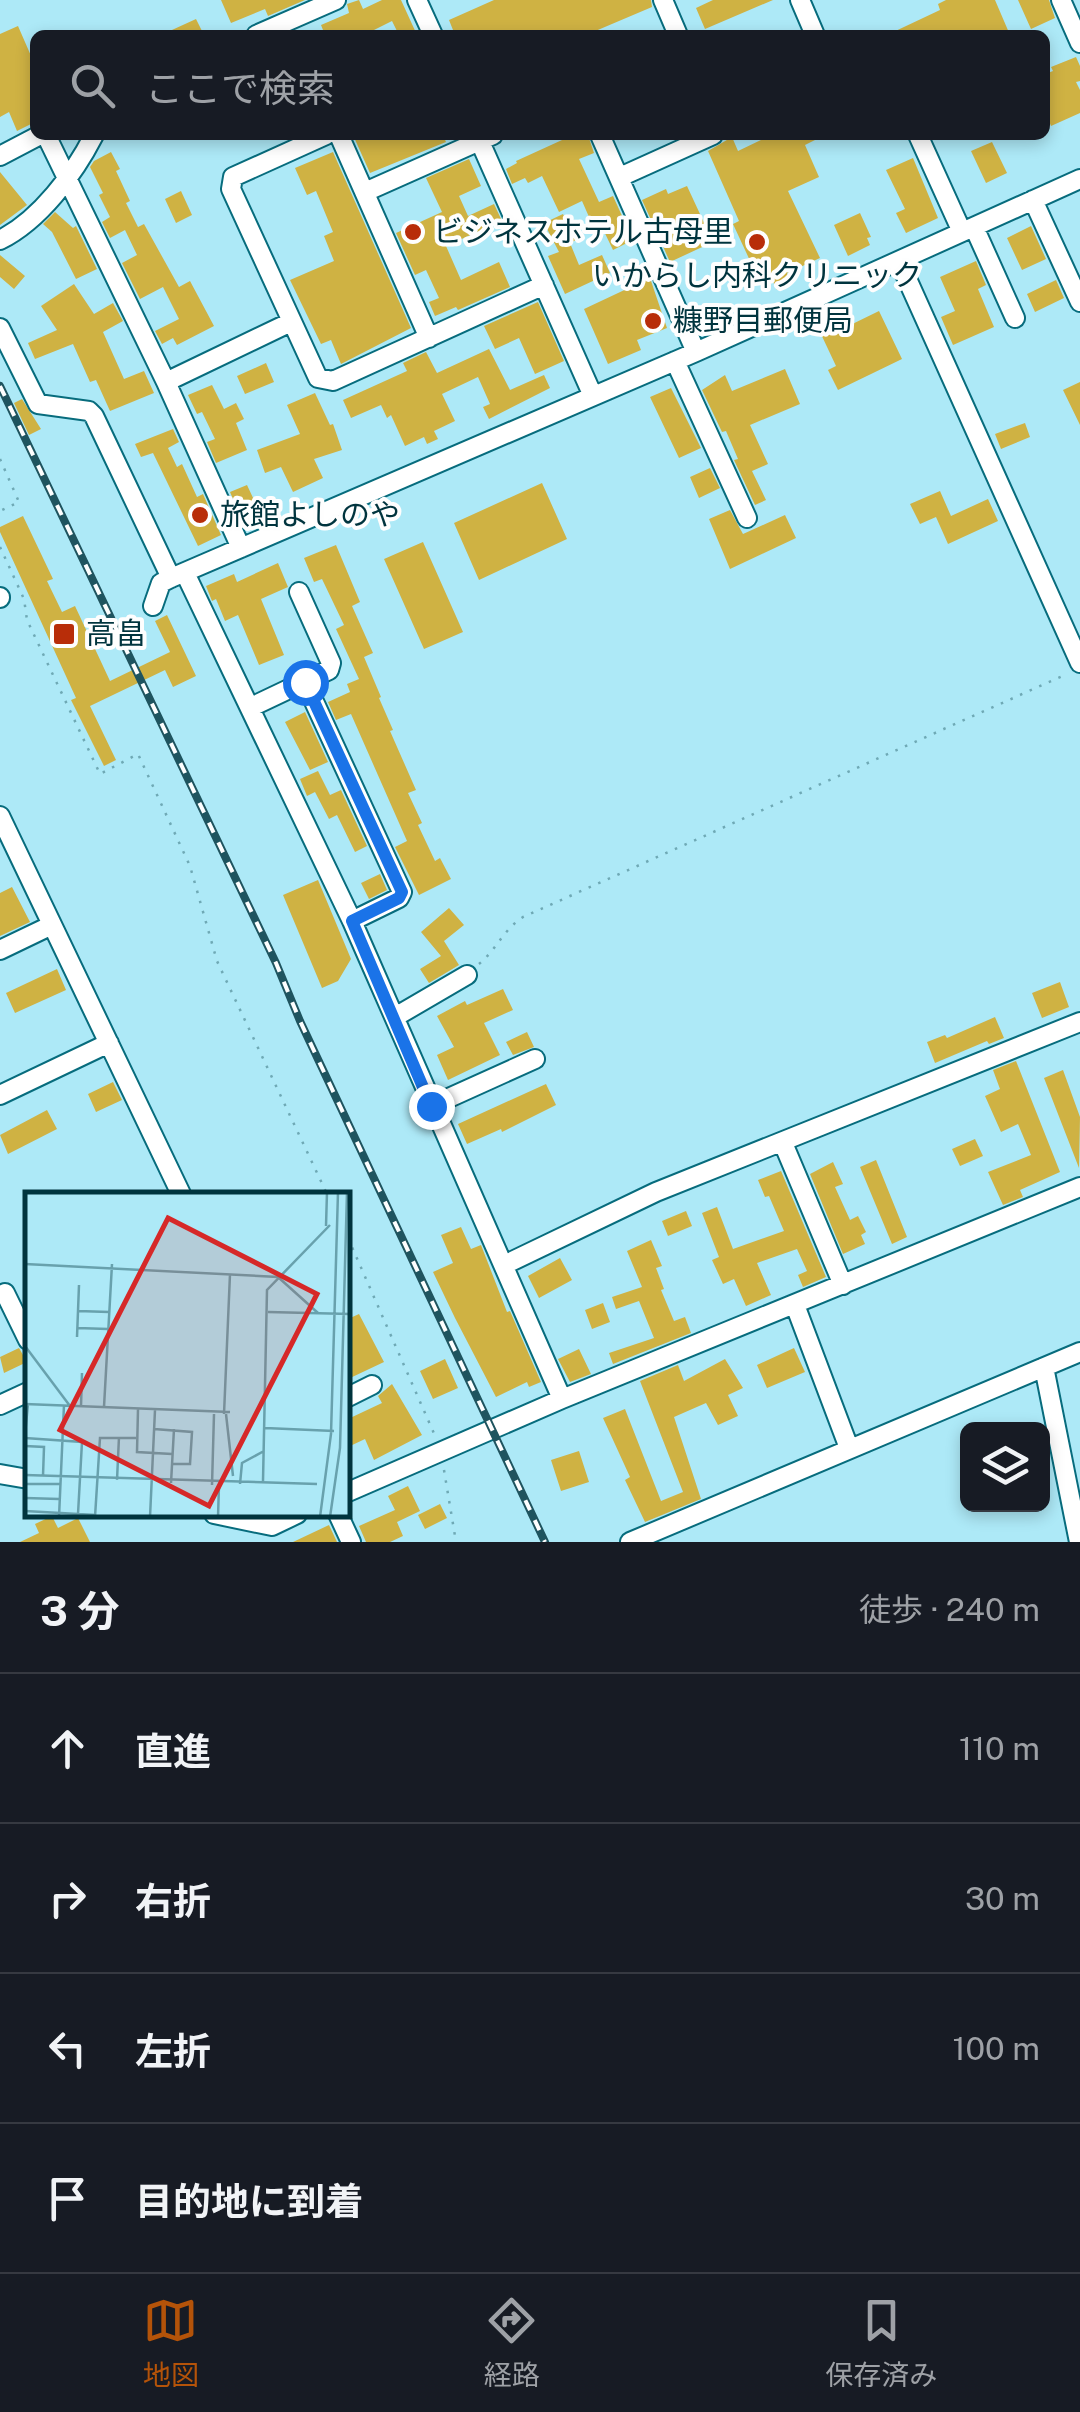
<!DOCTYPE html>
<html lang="ja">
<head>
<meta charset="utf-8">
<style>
  :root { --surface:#171b24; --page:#20242c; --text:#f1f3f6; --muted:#9ea1a6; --line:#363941; --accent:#b45309 }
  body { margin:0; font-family:"Public Sans","Noto Sans JP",sans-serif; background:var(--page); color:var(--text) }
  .controls { position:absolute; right:30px; bottom:30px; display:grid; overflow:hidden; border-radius:15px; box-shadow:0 5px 15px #0003 }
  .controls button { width:90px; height:90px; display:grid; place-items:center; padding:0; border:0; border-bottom:2px solid var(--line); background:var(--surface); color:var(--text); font:50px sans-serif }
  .stop { position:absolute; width:30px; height:30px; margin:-22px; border:8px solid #1a73e8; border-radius:50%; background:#fff }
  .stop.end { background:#1a73e8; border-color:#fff; box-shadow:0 2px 10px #0008 }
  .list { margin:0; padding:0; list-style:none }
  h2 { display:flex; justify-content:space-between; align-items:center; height:130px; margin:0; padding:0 40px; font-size:42px }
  h2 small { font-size:32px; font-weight:400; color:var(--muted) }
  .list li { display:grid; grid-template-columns:65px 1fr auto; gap:30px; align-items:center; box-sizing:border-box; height:150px; padding:0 40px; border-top:2px solid var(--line) }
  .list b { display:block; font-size:38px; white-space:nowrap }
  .list em { font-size:32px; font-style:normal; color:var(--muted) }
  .icon { flex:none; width:55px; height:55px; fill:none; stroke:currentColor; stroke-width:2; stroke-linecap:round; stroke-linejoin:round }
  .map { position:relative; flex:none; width:1080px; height:1542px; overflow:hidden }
  .search { position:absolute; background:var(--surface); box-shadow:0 5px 15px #0003; left:30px; right:30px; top:30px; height:110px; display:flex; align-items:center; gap:25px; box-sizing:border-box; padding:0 35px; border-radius:15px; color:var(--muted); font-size:38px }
  .sheet { height:730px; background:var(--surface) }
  nav { display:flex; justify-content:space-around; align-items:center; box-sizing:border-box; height:140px; border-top:2px solid var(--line); background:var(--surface); font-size:28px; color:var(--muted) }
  nav a { display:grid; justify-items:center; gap:5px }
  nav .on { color:var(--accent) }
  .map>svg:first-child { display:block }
  .building { fill:#cfb243 }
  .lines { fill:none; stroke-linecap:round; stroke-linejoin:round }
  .minor-casing { stroke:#076c7d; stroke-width:22 }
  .path { stroke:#6fa9b5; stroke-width:2.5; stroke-dasharray:2.5 8; stroke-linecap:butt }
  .minor { stroke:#fff; stroke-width:18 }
  .rail-casing { stroke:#1f545f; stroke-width:8 }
  .rail { stroke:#fefefe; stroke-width:4; stroke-dasharray:11; stroke-linecap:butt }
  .route { stroke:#1a73e8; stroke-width:12 }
  .poi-dot { fill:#b82d09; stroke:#fefefe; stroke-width:4 }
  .labels { text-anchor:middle; stroke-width:8; stroke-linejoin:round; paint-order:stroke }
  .poi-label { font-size:30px; fill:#00343e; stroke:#fefefe; text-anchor:start }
  .inset-road { fill:none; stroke:#68a1ad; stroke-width:2.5 }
  .view { fill:#d62828; fill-opacity:0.15; stroke:#d62828; stroke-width:5 }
  .inset-edge { fill:none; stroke:#00343e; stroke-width:5 }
</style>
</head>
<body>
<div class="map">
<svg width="1080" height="1542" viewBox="0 0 1080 1542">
  <rect width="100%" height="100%" fill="#ade9f7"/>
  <!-- building -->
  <path class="building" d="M221 0H305L268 16 265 9 231 23Z
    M359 0 363 9 382 0H401L417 35H399L392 21 364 35H325L321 25 349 13 347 4Z
    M494 0H651L652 7 586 35H455L449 20Z
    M713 0H773L705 29 696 8Z
    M946 0H995L1010 35H887L940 10 938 4Z
    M1018 0H1049L1055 18 1031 29Z
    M196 19 204 35H161Z
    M18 26 35 65V122L17 131 9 112 0 117V34Z
    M1076 57 1080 66V81L1076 82 1080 90V113L1051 126 1049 121 1045 123V74L1053 71 1051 67Z
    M353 135H443L446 142 370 173Z
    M573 135H588L594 153 579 159 599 202 613 196 633 240 613 250 600 223 593 226 582 201 559 212 542 176 528 183 525 178 512 184 506 169 517 163 516 161Z
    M761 135H825L805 145 819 177 788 191 820 258 787 273 792 284 777 290 766 267 758 271 755 264 752 265 733 224 739 221 708 151 732 137 738 151 763 139Z
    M992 142 1007 173 986 183 971 151Z
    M111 152 120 169 116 171 130 201 126 203 138 227 144 224 179 287 190 281 214 326 177 345 173 338 162 344 155 331 179 319 163 287 140 299 122 263 137 255 125 230 110 238 102 222 110 217 99 195 103 193 90 167 94 161Z
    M333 152 411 328 341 364 331 340 321 344 290 280 334 261 324 236 333 232 316 191 307 195 295 168Z
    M913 158 938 218 906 233 896 213 905 209 886 170Z
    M469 159 481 186 459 196 468 216 494 204 502 221 446 246 461 280 499 262 510 287 458 310 456 307 435 316 429 302 439 298 426 270 415 275 396 233 442 212 426 178Z
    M0 172 27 205 0 225Z
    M687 186 713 242 670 262 642 200 666 189 668 194Z
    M181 191 192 215 176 223 165 199Z
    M55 212 73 228 76 226 97 269 76 279 52 232 43 224Z
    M860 213 871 237 867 238 870 245 848 256 834 225Z
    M563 214 576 240 570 243 579 265 602 255 610 273 565 294 548 256 559 252 544 223Z
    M1031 226 1046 259 1022 270 1007 238Z
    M0 255 25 276 14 289 0 277Z
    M976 261 986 285 978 289 994 327 953 345 941 317 955 311 940 277Z
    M650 278 667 328 637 340 641 350 608 364 584 309Z
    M1056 280 1064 298 1035 312 1027 294Z
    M74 284 94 314 113 303 123 321 103 332 124 379 144 371 154 393 110 411 96 380 90 382 73 344 35 359 28 343 57 330 41 306Z
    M538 302 564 361 535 374 519 338 495 349 484 326Z
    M879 311 902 359 838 390 828 370 836 366 820 332 833 326 836 332Z
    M489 349 510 390 544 375 550 388 489 419 483 407 490 404 478 377 442 394 455 421 434 431 438 439 427 444 424 437 405 446 391 415 387 418 381 405 351 418 343 400 407 371 403 363 426 352 437 373Z
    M266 363 274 382 245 394 237 376Z
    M785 369 800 404 750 425 768 464 752 471 766 500 755 505 734 460 738 459 726 431 722 432 702 390 725 375 732 391Z
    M1080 382V425L1063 390Z
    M212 385 224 409 236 403 244 419 236 423 247 450 216 463 207 442 215 439 202 412 197 414 188 395Z
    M671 388 701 448 679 458 650 397Z
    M315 393 330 425 333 424 342 450 314 459 323 478 293 492 281 467 265 473 257 450 300 434 287 405Z
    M22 399 41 429 29 435 14 403Z
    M1025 423 1030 437 1001 449 995 434Z
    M173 429 179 442 168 448 177 467 182 464 197 497 203 494 221 535 198 546 153 453 141 457 135 444Z
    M710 468 720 488 699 498 690 477Z
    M542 483 567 539 479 580 454 523Z
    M247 485 262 517 244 525 230 492Z
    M940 491 951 516 988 499 998 521 948 544 936 517 920 524 910 504Z
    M730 510 743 534 785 515 796 538 730 569 709 519Z
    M23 516 53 579 47 581 62 612 75 606 110 681 170 652 155 621 167 615 196 676 173 687 165 670 90 706 116 760 104 766 71 700 76 698 0 532V527Z
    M423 542 463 632 424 649 384 559Z
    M336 545 360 602 352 606 373 653 364 657 381 697 379 698 393 730 390 731 416 790 408 793 422 823 418 825 435 861 440 858 451 879 419 895 395 847 407 841 351 714 336 720 328 702 350 692 347 684 359 679 336 629 344 625 322 579 314 582 304 558Z
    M278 563 288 587 261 599 284 655 259 665 238 615 225 621 216 599 212 601 206 586 234 574 237 582Z
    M305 712 328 762 310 770 285 722Z
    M318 771 330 795 341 790 367 846 355 852 337 815 329 819 315 792 307 796 300 779Z
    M380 874 387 890 369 899 361 883Z
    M318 880 351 959 338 981 322 988 283 895Z
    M12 887 30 922 0 936V893Z
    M449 908 464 925 444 941 459 965 429 983 420 969 441 956 421 932Z
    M57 969 66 990 15 1013 6 993Z
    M1060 982 1069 1007 1042 1018 1032 993Z
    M503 989 513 1010 484 1023 500 1055 448 1080 437 1055 454 1047 437 1016 465 1001 467 1005Z
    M995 1017 1004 1038 989 1044 987 1041 935 1063 927 1042 945 1035 947 1038Z
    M527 1032 534 1047 513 1055 506 1042Z
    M1016 1061 1060 1172 1020 1190 1023 1197 1003 1205 988 1172 1031 1155 1018 1124 1001 1132 985 1096 1000 1089 993 1070Z
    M1063 1070 1080 1117 1079 1168 1044 1078Z
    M113 1082 122 1100 96 1112 88 1094Z
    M546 1084 556 1105 502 1132 501 1129 467 1144 458 1124Z
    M47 1110 57 1129 8 1154 0 1135Z
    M975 1139 983 1156 960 1166 952 1149Z
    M876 1160 907 1237 892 1244 860 1167Z
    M833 1162 843 1184 835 1187 850 1220 858 1216 866 1232 861 1235 865 1244 843 1254 810 1174Z
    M781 1171 826 1277 803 1287 798 1275 807 1271 797 1249 757 1263 771 1295 746 1306 734 1279 723 1284 712 1260 719 1257 702 1213 717 1207 733 1249 784 1231 769 1196 765 1197 758 1180Z
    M686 1211 692 1226 668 1236 662 1221Z
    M461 1227 471 1249 481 1245 507 1312 510 1311 541 1382 529 1387 527 1382 496 1397 455 1318 433 1272 453 1263 441 1235Z
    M651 1240 662 1266 656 1268 664 1289 661 1290 674 1321 685 1317 691 1333 613 1364 609 1353 654 1338 639 1301 616 1309 612 1297 642 1287 627 1251Z
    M560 1258 572 1280 539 1298 528 1276Z
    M603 1303 610 1322 592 1329 585 1310Z
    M359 1314 384 1362 348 1379V1319Z
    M19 1348 27 1362 4 1373 0 1357Z
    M794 1348 805 1372 767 1388 757 1365Z
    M579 1349 591 1374 570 1382 558 1359Z
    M445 1359 458 1388 433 1399 420 1371Z
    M725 1359 743 1388 728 1395 738 1416 718 1425 706 1403 674 1417 701 1499 645 1522 625 1480 630 1477 603 1418 625 1409 661 1501 683 1492 640 1381 678 1365 684 1381Z
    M392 1384 422 1435 374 1460 365 1439 348 1447V1419L382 1403 378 1396Z
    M579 1451 589 1482 561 1491 551 1460Z
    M408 1486 420 1511 397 1522 403 1536 390 1542H366L359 1526 395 1510 388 1496Z
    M440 1504 447 1518 425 1529 418 1515Z
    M52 1516 58 1528 78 1518 90 1542H20L39 1533 35 1524Z
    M329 1525 337 1542H293Z"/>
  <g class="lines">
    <!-- minor casing -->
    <g class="minor-casing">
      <path id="minor" d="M417 0 433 35
        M663 0 678 35
        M800 0 815 35
        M1061 0 1080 43
        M256 35 336 0
        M46 135 166 382 241 548
        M326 135 233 177 231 189 318 378 333 381 544 285
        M339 135 429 338
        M477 135 593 396
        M600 135 696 352
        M918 135 962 232
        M0 156 40 135
        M620 177 713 135
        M365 192 493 135
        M1033 200 1080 302
        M974 227 1015 318
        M0 240C40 220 74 174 94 135
        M899 261 1080 663
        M0 328 38 404 89 411 94 416 171 578
        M675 361 747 518
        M166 382 291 322
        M185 573 352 921 562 1399
        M0 597V598
        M153 606 161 583 171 578 696 352 1080 179
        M305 682 402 892 399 898 352 921
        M251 707 329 670 331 663 299 592
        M0 816 181 1194
        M0 950 52 925
        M395 1017 467 975
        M0 1095 109 1043
        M431 1106 535 1059
        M783 1143 843 1285
        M504 1265 656 1192 1080 1022
        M5 1293 28 1340
        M795 1305 849 1448
        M1044 1367 1079 1542
        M348 1397 372 1385
        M0 1405 28 1392
        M0 1474 28 1479
        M348 1492 562 1399 1080 1187
        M214 1514 272 1526 297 1514
        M338 1514 351 1542
        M630 1542 1080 1352"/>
    </g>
    <!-- path -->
    <path class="path" d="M0 459 19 502 0 511
      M0 547 24 599 27 620 100 774 138 754 190 866 217 961 327 1194
      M479 964C497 949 503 930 523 917L1067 674
      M348 1238 436 1438
      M444 1470 456 1542"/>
    <!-- minor -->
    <use href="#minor" class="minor"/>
    <!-- rail casing -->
    <g class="rail-casing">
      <path id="rail" d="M0 386 276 963 300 1021 545 1542"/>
    </g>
    <!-- rail -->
    <use href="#rail" class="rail"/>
  </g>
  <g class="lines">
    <!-- route -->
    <path class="route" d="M305 682 402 892 399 898 352 921 431 1106"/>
  </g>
  <!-- markers -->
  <g class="poi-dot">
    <circle cx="413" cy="232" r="10"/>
    <circle cx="757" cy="242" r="10"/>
    <circle cx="653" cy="321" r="10"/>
    <circle cx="200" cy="515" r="10"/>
    <rect x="52" y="622" width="24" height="24" rx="5"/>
  </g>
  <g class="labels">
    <!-- poi labels -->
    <g class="poi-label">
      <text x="433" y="242">ビジネスホテル古母里</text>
      <text x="757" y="286" text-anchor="middle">いからし内科クリニック</text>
      <text x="673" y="331">糠野目郵便局</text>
      <text x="220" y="525">旅館よしのや</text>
      <text x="86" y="644">高畠</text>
    </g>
  </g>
  <!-- overview -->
  <g transform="translate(25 1192)">
    <rect width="325" height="325" fill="#ade9f7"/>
    <path class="inset-road" d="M301 34 302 0M0 72 253 85 293 121M53 119 84 120M243 120 325 122M52 136 83 137M52 145 54 93M0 154 45 214M0 212 205 220M56 214 57 181M79 215 87 72M113 217 112 260 147 262M199 222 205 82M201 222 208 284M240 236 309 239M129 237 167 240 165 272H147M0 243 3 212M0 246 57 250 53 322M0 254 19 255 18 284M0 283 292 292M92 288 94 245M238 289 242 98 305 33M146 291 149 237M0 292H35M215 292 217 271 239 259M187 293 189 222M0 306 34 307M0 319 71 323M34 325 39 213M70 325 75 246H111M125 325 130 218M193 325 194 293M295 325 306 242 313 0M305 325 315 256 322 0"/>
    <path class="view" d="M143 26 292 102 184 314 35 238Z"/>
    <rect width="325" height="325" class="inset-edge"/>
  </g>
</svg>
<div class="controls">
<button><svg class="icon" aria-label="layers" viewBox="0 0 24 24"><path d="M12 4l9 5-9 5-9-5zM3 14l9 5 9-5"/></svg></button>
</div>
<div class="stop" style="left:305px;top:682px"></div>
<div class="stop end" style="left:431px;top:1106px"></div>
<div class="search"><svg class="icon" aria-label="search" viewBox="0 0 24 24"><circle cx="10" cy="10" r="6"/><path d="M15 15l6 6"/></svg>ここで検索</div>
</div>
<section class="sheet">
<h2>3 分<small>徒歩 · 240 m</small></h2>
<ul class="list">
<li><svg class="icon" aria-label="ahead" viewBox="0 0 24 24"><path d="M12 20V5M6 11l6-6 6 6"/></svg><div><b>直進</b></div><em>110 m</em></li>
<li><svg class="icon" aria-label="right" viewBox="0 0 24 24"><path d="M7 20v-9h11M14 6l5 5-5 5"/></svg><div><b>右折</b></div><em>30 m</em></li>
<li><svg class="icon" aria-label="left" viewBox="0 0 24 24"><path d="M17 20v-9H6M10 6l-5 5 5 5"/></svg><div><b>左折</b></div><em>100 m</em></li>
<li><svg class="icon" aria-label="arrive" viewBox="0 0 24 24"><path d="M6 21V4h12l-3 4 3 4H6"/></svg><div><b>目的地に到着</b></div></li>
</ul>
</section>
<nav>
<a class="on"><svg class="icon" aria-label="map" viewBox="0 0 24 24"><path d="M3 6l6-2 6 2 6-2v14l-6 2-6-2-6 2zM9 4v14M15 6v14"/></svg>地図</a>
<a><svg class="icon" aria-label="directions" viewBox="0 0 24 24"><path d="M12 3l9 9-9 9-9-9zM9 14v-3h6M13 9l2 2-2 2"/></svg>経路</a>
<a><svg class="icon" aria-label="saved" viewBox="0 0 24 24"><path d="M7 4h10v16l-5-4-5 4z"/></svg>保存済み</a>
</nav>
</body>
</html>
